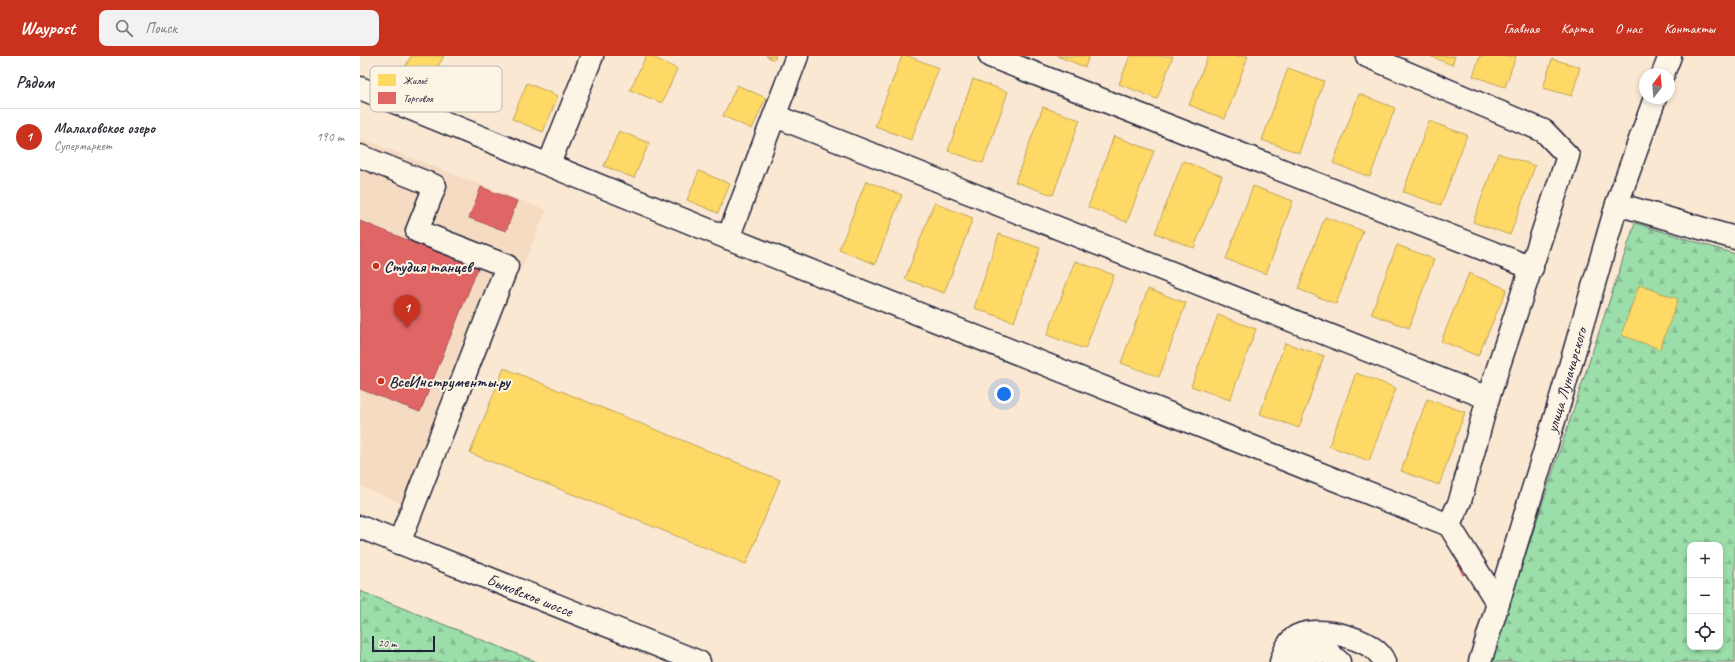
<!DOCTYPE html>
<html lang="ru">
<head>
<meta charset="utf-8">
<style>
  :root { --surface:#fff; --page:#f2f2f3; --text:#2b2b33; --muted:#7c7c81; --line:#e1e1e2; --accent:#c8321e }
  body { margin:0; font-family:Caveat,sans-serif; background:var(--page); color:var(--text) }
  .controls { position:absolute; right:12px; bottom:12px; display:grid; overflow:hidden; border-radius:8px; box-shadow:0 2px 6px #0003 }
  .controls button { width:36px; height:36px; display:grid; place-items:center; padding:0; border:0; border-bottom:1px solid var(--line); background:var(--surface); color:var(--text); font:20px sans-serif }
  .compass { position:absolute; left:1279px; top:12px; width:36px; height:36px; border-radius:50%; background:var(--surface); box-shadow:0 2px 6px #0003; rotate:16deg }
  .scale { position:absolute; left:12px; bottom:10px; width:63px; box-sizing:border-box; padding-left:4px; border:2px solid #22223b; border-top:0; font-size:11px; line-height:14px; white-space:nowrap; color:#22223b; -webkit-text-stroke:3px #fcf5e5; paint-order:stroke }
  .you { position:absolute; left:644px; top:338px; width:14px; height:14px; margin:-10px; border:3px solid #fff; border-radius:50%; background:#1a73e8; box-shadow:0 0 0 6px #1a73e833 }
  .badge { display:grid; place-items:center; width:26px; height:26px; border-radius:50%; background:var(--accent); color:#fff; font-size:13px; font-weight:700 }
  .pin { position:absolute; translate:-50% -33px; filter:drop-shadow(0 1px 2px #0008) }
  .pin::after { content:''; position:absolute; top:21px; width:14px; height:12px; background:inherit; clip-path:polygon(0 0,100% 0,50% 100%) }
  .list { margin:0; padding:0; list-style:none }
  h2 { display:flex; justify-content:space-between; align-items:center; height:52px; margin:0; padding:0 16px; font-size:17px }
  h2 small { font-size:13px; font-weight:400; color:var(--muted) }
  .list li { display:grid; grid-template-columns:26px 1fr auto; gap:12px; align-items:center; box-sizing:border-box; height:56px; padding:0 16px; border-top:1px solid var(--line) }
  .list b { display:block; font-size:15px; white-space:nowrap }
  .list p { margin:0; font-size:13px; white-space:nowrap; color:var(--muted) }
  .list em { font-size:13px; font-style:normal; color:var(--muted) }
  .icon { flex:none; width:22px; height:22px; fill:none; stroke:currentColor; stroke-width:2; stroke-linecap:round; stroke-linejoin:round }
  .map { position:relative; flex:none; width:1375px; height:606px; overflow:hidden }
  header { display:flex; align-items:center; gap:24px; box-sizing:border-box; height:56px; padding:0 20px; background:var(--accent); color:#fff }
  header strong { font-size:19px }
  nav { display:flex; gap:22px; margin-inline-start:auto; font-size:14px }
  .search { width:280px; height:36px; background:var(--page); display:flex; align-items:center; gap:10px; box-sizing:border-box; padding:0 14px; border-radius:8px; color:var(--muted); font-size:15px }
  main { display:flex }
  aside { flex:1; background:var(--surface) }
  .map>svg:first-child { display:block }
  .built { fill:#f6dbc3 }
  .forest { fill:url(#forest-firs); stroke:#5f8072; fill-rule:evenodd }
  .homes { fill:#ffd966; stroke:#bda259 }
  .shops { fill:#e06666; stroke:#a75259 }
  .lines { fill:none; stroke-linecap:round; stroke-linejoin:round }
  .minor-casing { stroke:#22223b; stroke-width:25 }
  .major-casing { stroke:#22223b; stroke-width:25 }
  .minor { stroke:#fcf5e5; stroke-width:22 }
  .major { stroke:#fcf5e5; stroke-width:22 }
  .poi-dot { fill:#c8321e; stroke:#fcf5e5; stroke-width:1.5 }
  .labels { text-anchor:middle; stroke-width:4; stroke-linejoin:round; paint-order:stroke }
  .poi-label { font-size:16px; font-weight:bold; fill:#22223b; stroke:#fcf5e5; text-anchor:start }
  .street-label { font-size:16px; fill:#22223b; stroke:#fcf5e5 }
  .key { fill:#fcf5e5; stroke:#bbb6b2; stroke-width:1 }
  .key-label { font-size:11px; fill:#22223b }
</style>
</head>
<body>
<header>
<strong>Waypost</strong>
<div class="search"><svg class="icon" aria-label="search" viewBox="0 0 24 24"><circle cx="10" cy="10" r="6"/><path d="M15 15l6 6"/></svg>Поиск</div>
<nav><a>Главная</a><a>Карта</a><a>О нас</a><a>Контакты</a></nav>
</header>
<main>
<aside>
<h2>Рядом<small></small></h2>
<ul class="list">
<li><span class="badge">1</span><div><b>Малаховское озеро</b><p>Супермаркет</p></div><em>190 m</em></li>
</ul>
</aside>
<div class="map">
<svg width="1375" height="606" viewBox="0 0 1375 606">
  <defs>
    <pattern id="forest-firs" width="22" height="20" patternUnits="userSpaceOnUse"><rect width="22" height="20" fill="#9cdea9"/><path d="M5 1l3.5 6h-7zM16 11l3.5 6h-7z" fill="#86be92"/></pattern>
  </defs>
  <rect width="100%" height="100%" fill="#fbe8d3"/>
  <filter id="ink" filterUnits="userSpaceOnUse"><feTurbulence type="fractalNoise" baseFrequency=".025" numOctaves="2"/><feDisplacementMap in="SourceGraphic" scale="8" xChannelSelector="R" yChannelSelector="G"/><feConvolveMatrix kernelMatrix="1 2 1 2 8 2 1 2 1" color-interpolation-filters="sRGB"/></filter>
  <g filter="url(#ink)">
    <!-- built -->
    <path class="built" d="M0 82 187 154 57 454 0 430Z"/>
    <!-- forest -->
    <path class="forest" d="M1275 167 1375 198V606H1130ZM1330 489H1360V591H1330Z
      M0 535 177 606H0Z"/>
    <!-- homes -->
    <path class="homes" d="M51 0H84L67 29 43 15Z
      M286 0H291L317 13 302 47 270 34Z
      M406 0H416L414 4Z
      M542 0H548L579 12 551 84 515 70Z
      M697 0H729L725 11Z
      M770 0H813L797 43 759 28Z
      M848 0H888L865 63 829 49Z
      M1070 0H1095L1092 9Z
      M1120 0H1156L1145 31 1113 20Z
      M1192 3 1220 11 1212 40 1183 32Z
      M928 12 964 25 939 97 902 84Z
      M613 23 648 36 623 107 588 95Z
      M167 27 198 40 183 76 152 63Z
      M377 29 406 42 392 73 363 60Z
      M999 38 1035 52 1010 121 973 107Z
      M683 51 720 64 693 139 655 126Z
      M1069 65 1107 79 1081 149 1043 136Z
      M259 75 289 87 274 122 244 110Z
      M754 80 794 95 767 166 728 151Z
      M1138 97 1175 110 1150 179 1113 166Z
      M823 105 862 120 834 192 795 177Z
      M339 115 370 128 358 157 327 144Z
      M506 125 542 139 515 208 479 194Z
      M893 130 933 145 906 218 866 203Z
      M574 147 613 162 584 237 545 223Z
      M965 161 1003 175 976 248 938 233Z
      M639 178 680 192 654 266 614 252Z
      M1037 189 1074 203 1049 272 1011 258Z
      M715 205 754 219 725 293 687 279Z
      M1109 217 1147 233 1118 300 1081 285Z
      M1279 229 1318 243 1300 293 1261 279Z
      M788 233 826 247 799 321 761 307Z
      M858 259 896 273 870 344 831 330Z
      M925 287 964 300 939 372 900 358Z
      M144 312 420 424 386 508 110 397Z
      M996 317 1036 332 1009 405 969 390Z
      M1067 343 1105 356 1079 429 1041 415Z"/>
    <!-- shops -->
    <path class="shops" d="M121 131 157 145 146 175 109 162Z
      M0 165 118 212 60 356 0 333Z
      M1104 506 1109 516 1103 519 1098 509Z"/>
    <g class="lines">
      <!-- minor casing -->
      <g class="minor-casing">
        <g id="minor">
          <path d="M437 0 368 182 1089 469 1138 548"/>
          <path d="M630 0 1172 212"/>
          <path d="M1007 0 1184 75 1208 100 1128 342 1100 445 1089 469"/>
          <path d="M1303 18 1310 0"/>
          <path d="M0 32 368 182"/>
          <path d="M415 60 1128 342"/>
          <path d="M0 100 75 130 57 175 147 210 39 487"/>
          <path d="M189 108 232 0"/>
          <path d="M1257 148 1375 182"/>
          <path d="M921 606C924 597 927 588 934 582 953 567 1017 582 1024 606"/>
          <path d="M935 606 951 595 969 597 979 606"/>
          <path id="s1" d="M1120 606 1200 345 1257 148 1295 42"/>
        </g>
      </g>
      <!-- major casing -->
      <g class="major-casing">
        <g id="major">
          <path id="s2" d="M0 471 339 606"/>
        </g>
      </g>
      <!-- minor -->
      <use href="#minor" class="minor"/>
      <!-- major -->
      <use href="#major" class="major"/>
    </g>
  </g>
  <!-- markers -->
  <g class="poi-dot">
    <circle cx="16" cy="210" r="4"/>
    <circle cx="21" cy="325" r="4"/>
  </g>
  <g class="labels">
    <!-- poi labels -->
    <g class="poi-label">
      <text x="24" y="216">Студия танцев</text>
      <text x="29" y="331">ВсеИнструменты.ру</text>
    </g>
    <!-- street labels -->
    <g class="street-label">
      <text dy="6" stroke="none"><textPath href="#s1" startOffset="295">улица Луначарского</textPath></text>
      <text dy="6" stroke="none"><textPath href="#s2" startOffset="183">Быковское шоссе</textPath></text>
    </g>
  </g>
  <!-- legend -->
  <rect x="10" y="10" width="132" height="46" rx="6" class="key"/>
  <rect x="18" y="18" width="18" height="12" fill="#ffd966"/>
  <rect x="18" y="36" width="18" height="12" fill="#e06666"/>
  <g class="key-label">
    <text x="43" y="28">Жильё</text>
    <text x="43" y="46">Торговля</text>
  </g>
</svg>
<div class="controls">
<button>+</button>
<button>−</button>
<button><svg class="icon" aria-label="locate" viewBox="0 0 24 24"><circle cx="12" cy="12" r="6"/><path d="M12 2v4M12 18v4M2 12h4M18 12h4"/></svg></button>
</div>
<svg class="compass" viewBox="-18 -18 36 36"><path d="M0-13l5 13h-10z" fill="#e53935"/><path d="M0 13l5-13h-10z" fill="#7c7c81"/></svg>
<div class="scale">20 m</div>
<div class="you"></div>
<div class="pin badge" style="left:47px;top:272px">1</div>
</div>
</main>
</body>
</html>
